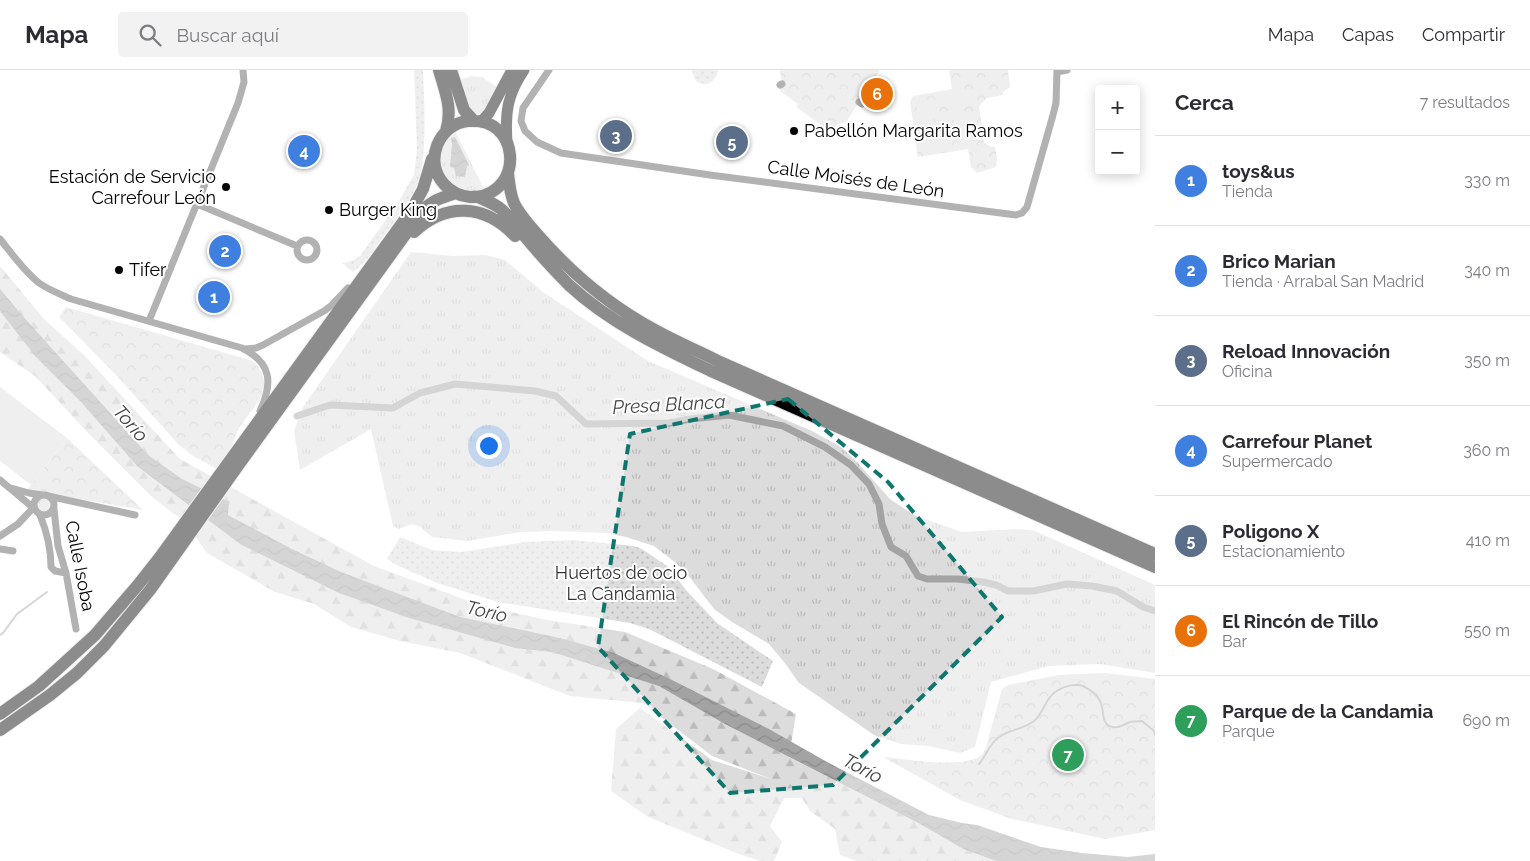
<!DOCTYPE html>
<html lang="es">
<head>
<meta charset="utf-8">
<style>
  :root { --surface:#fff; --page:#f2f2f3; --text:#2b2b33; --muted:#7c7c81; --line:#e1e1e2; --accent:#1a73e8 }
  body { margin:0; font-family:Raleway,sans-serif; background:var(--page); color:var(--text) }
  .controls { position:absolute; right:15px; top:15px; display:grid; overflow:hidden; border-radius:5px; box-shadow:0 2px 12px #0003 }
  .controls button { width:45px; height:45px; display:grid; place-items:center; padding:0; border:0; border-bottom:1px solid var(--line); background:var(--surface); color:var(--text); font:25px sans-serif }
  .you { position:absolute; left:488px; top:375px; width:18px; height:18px; margin:-12px; border:4px solid #fff; border-radius:50%; background:#1a73e8; box-shadow:0 0 0 8px #1a73e833 }
  .badge { display:grid; place-items:center; width:32px; height:32px; border-radius:50%; background:var(--accent); color:#fff; font-size:16px; font-weight:700 }
  .pin { position:absolute; translate:-50% -50%; border:2px solid #fff; box-shadow:0 1px 5px #0006 }
  .list { margin:0; padding:0; list-style:none }
  h2 { display:flex; justify-content:space-between; align-items:center; height:65px; margin:0; padding:0 20px; font-size:21px }
  h2 small { font-size:16px; font-weight:400; color:var(--muted) }
  .list li { display:grid; grid-template-columns:32px 1fr auto; gap:15px; align-items:center; box-sizing:border-box; height:90px; padding:0 20px; border-top:1px solid var(--line) }
  .list b { display:block; font-size:19px; white-space:nowrap }
  .list p { margin:0; font-size:16px; white-space:nowrap; color:var(--muted) }
  .list em { font-size:16px; font-style:normal; color:var(--muted) }
  .icon { flex:none; width:28px; height:28px; fill:none; stroke:currentColor; stroke-width:2; stroke-linecap:round; stroke-linejoin:round }
  .map { position:relative; flex:none; width:1155px; height:791px; overflow:hidden }
  header { display:flex; align-items:center; gap:30px; box-sizing:border-box; height:70px; padding:0 25px; background:var(--surface); border-bottom:1px solid var(--line) }
  header strong { font-size:24px }
  nav { display:flex; gap:28px; margin-inline-start:auto; font-size:18px }
  .search { width:350px; height:45px; background:var(--page); display:flex; align-items:center; gap:12px; box-sizing:border-box; padding:0 18px; border-radius:5px; color:var(--muted); font-size:19px }
  main { display:flex }
  aside { flex:1; background:var(--surface) }
  .map>svg:first-child { display:block }
  .grass { fill:url(#grass-tufts) }
  .forest { fill:url(#forest-firs) }
  .park { fill:url(#park-crowns) }
  .garden { fill:url(#garden-dots) }
  .pitch { fill:#dcdcdc }
  .water { fill:url(#water-waves) }
  .lines { fill:none; stroke-linecap:round; stroke-linejoin:round }
  .stream { stroke:#a3a3a3; stroke-width:2 }
  .canal { stroke:#a3a3a3; stroke-width:7 }
  .primary-casing { stroke:#dbdbdb; stroke-width:12 }
  .highway-casing { stroke:#dbdbdb; stroke-width:14 }
  .street { stroke:#555; stroke-width:7 }
  .primary { stroke:#000; stroke-width:11 }
  .highway { stroke:#000; stroke-width:12 }
  .marked { fill:none; stroke:#0f766e; stroke-width:4; stroke-dasharray:10 6; stroke-linejoin:round }
  .poi-dot { fill:#000; stroke:#fff; stroke-width:2 }
  .labels { text-anchor:middle; stroke-width:4; stroke-linejoin:round; paint-order:stroke }
  .poi-label { font-size:18px; fill:#000; stroke:#fff; text-anchor:start }
  .street-label { font-size:18px; fill:#000; stroke:#fff }
  .park-label { font-size:18px; fill:#333; stroke:#fff }
  .water-label { font-size:19px; font-style:italic; fill:#444; stroke:#fff }
</style>
</head>
<body>
<header>
<strong>Mapa</strong>
<div class="search"><svg class="icon" aria-label="search" viewBox="0 0 24 24"><circle cx="10" cy="10" r="6"/><path d="M15 15l6 6"/></svg>Buscar aquí</div>
<nav><a>Mapa</a><a>Capas</a><a>Compartir</a></nav>
</header>
<main>
<div class="map">
<svg width="1155" height="791" viewBox="0 0 1155 791">
  <defs>
    <pattern id="grass-tufts" width="24" height="20" patternUnits="userSpaceOnUse" patternTransform="scale(1.25)"><rect width="24" height="20" fill="#dcdcdc"/><path d="M3 7l-1-3M5 7V3M7 7l1-3M15 17l-1-3M17 17v-4M19 17l1-3" fill="none" stroke="#bbb"/></pattern>
    <pattern id="forest-firs" width="22" height="20" patternUnits="userSpaceOnUse" patternTransform="scale(1.25)"><rect width="22" height="20" fill="#dcdcdc"/><path d="M5 1l3.5 6h-7zM16 11l3.5 6h-7z" fill="#bbb"/></pattern>
    <pattern id="park-crowns" width="20" height="18" patternUnits="userSpaceOnUse" patternTransform="scale(1.25)"><rect width="20" height="18" fill="#dcdcdc"/><path d="M2 6a3 3 0 1 1 6 0M12 15a3 3 0 1 1 6 0" fill="none" stroke="#bbb"/></pattern>
    <pattern id="garden-dots" width="8" height="8" patternUnits="userSpaceOnUse" patternTransform="scale(1.25)"><rect width="8" height="8" fill="#dcdcdc"/><path d="M2 2h.1M6 6h.1" fill="none" stroke="#bbb" stroke-width="1.8" stroke-linecap="round"/></pattern>
    <pattern id="water-waves" width="16" height="10" patternUnits="userSpaceOnUse" patternTransform="scale(1.25)"><rect width="16" height="10" fill="#a3a3a3"/><path d="M0 5q4-4 8 0t8 0" fill="none" stroke="#8b8b8b"/></pattern>
  </defs>
  <rect width="100%" height="100%" fill="#fff"/>
  <!-- grass -->
  <path class="grass" d="M471 6 482 7 497 17C493 24 490 33 485 40 471 58 461 20 457 11Z
    M455 61 484 119C479 120 474 122 468 121 448 118 434 96 442 76 445 70 450 66 455 61Z
    M411 182 453 186 485 185 505 190 543 222 648 291 812 361 841 377 857 392 890 429 914 445 962 462 1019 459 1035 461 1155 515V603L1100 594 1049 596 991 612 975 677 960 683 928 676 901 674 874 665 799 613 784 592 769 574 732 552 714 539 691 509 676 493 654 476 626 467 606 463 552 461 521 462 467 471 432 467 420 457 412 454 399 459 393 456 371 359 300 400 294 361 303 337Z
    M36 436a8 8 0 1 1 16 0a8 8 0 1 1-16 0Z"/>
  <!-- forest -->
  <path class="forest" d="M0 196 44 249 85 286 180 389 374 496 480 535 542 549 625 562 713 599 796 644 789 687 920 754 963 779 996 791H857L840 785 835 759 810 741 802 728H784L770 756 782 772 774 791H760L739 784 648 747 611 721 616 659 640 638 712 690 771 709 712 686 643 633 570 626 460 583 400 571 351 557 314 534 275 522 207 483 186 453 152 427 89 364 35 306 0 282Z"/>
  <!-- park -->
  <path class="park" d="M780 0H880L846 52 838 54 832 63 796 37 798 34 780 21 782 16Z
    M949 0H1008L1010 17 1003 22V25L987 28 979 36 984 73 992 77 995 76 997 89 996 97 977 103 971 97 968 79 918 87 910 32 913 26 952 19Z
    M66 237 253 291C279 319 254 334 239 358 235 365 234 373 230 380 227 387 221 393 217 399L193 386 178 374 116 305 59 247Z
    M67 368 143 440 27 420Z
    M1105 603 1155 609V760L1105 769 1012 749 960 730 883 687C905 689 963 699 980 686 983 684 985 680 986 677L1002 619 1008 615 1058 605Z"/>
  <!-- garden -->
  <path class="garden" d="M414 0H423C424 31 428 83 418 112 411 131 397 147 385 164 375 178 367 192 353 202L342 193 352 191 360 186 397 134 414 105 417 80Z
    M692 0H717L718 1C715 14 704 18 695 10Z
    M400 467 432 480 461 482 526 472 573 470 634 476 642 479 667 496 686 520 717 553 773 591 762 617 649 559 630 553 498 532 437 513 398 496 387 489Z"/>
  <!-- pitch -->
  <path class="pitch" d="M961 24 968 73 958 75 949 25Z
    M930 29 938 77 924 80 916 32Z
    M0 317 67 368 31 415 0 391Z"/>
  <!-- water -->
  <path class="water" d="M455 67 469 95 467 96 465 107 456 106 454 98 450 97 452 74 451 68Z
    M0 219 21 244 148 385 182 409 229 432 228 445 292 479 341 502 460 547 560 568 614 583 670 609 769 659 827 692 929 745 962 753 977 755 1041 777 1082 783 1128 787 1155 784V791H996L963 779 920 754 725 654 659 616 552 582 515 578 409 548 339 523 240 474 137 396 81 332 35 286 0 241Z"/>
  <g class="lines">
    <!-- stream -->
    <path class="stream" d="M0 565 3 563 17 544 47 522
      M979 694C987 685 989 674 999 667 1008 660 1022 660 1034 651 1043 644 1045 630 1054 623 1061 617 1074 613 1083 616 1089 619 1097 625 1100 631 1105 640 1100 654 1112 657 1120 659 1124 654 1130 652 1134 651 1138 652 1142 651L1154 661 1155 665"/>
    <!-- canal -->
    <path class="canal" d="M297 346 330 335 393 338 420 323 455 314 535 321 556 326 586 354 669 353 690 349 729 345 783 356 825 377 851 395 869 414 879 434 882 454 891 477 906 486 918 506 927 509H958L983 512 996 515 1008 521H1033L1067 514 1092 516 1117 521 1143 537 1155 541"/>
    <!-- primary casing -->
    <g class="primary-casing">
      <path id="primary" d="M481 52 489 43 512 0
        M507 73C505 43 507 25 524 0"/>
    </g>
    <!-- highway casing -->
    <g class="highway-casing">
      <path id="highway" d="M439 0C445 21 453 39 446 61
        M451 0 464 40 474 51
        M508 103C509 113 510 124 514 133 519 144 529 155 537 164 570 202 610 236 655 260 676 272 699 281 720 292L1155 484
        M476 127C527 120 518 45 468 51 439 54 423 91 444 114 450 121 460 126 470 127 474 127 474 126 478 127 485 130 495 134 501 139 509 146 514 154 521 162 536 180 552 198 569 215 610 253 661 277 711 301L1155 497
        M414 162C446 132 485 134 515 166
        M0 644 39 616 95 565 138 515 160 487 411 141 423 119 432 89
        M0 660 50 625 77 603 104 576 150 520 237 397 423 140C434 129 442 128 456 123"/>
    </g>
    <!-- street -->
    <path class="street" d="M549 0 523 38 521 51 525 61 537 72 561 83 710 105 1016 145 1022 143 1027 137 1053 45 1056 33 1057 0
      M1057 2 1067 0
      M780 15 782 14
      M859 32 862 34
      M197 134 297 176
      M0 169C12 184 24 201 39 213 49 220 60 224 71 229L242 278C272 293 273 313 260 341
      M297 180a10 10 0 1 1 20 0a10 10 0 1 1-20 0Z
      M149 251 238 33 244 12 243 0
      M245 279 256 278 263 275 324 241 332 235 348 218
      M0 410 30 435 34 436
      M11 418 29 423 42 425
      M34 435a10 10 0 1 1 20 0a10 10 0 1 1-20 0Z
      M48 426 135 445
      M54 439 58 476 66 503 76 559
      M40 445C47 462 51 478 51 497L55 501 66 503
      M0 466 18 454 34 437
      M0 479 13 481"/>
    <!-- primary -->
    <use href="#primary" class="primary"/>
    <!-- highway -->
    <use href="#highway" class="highway"/>
  </g>
  <!-- marked area -->
  <path d="M0 0H1155V791H0ZM788 329 888 412 1002 547 833 715 730 723 598 577 630 364Z" fill="#fff" fill-opacity=".55" fill-rule="evenodd"/>
  <path class="marked" d="M788 329 888 412 1002 547 833 715 730 723 598 577 630 364Z"/>
  <!-- markers -->
  <g class="poi-dot">
    <circle cx="794" cy="61" r="5"/>
    <circle cx="226" cy="117" r="5"/>
    <circle cx="329" cy="140" r="5"/>
    <circle cx="119" cy="200" r="5"/>
  </g>
  <g class="labels">
    <!-- poi labels -->
    <g class="poi-label">
      <text x="804" y="67">Pabellón Margarita Ramos</text>
      <text x="216" y="113" text-anchor="end">Estación de Servicio<tspan x="216" dy="21">Carrefour León</tspan></text>
      <text x="339" y="146">Burger King</text>
      <text x="129" y="206">Tifer</text>
    </g>
    <!-- street labels -->
    <g class="street-label">
      <text transform="translate(856 109) rotate(8)" y="6">Calle Moisés de León</text>
      <text transform="translate(80 496) rotate(79)" y="6">Calle Isoba</text>
    </g>
    <!-- park labels -->
    <g class="park-label">
      <text x="621" y="509">Huertos de ocio<tspan x="621" dy="21">La Candamia</tspan></text>
    </g>
    <!-- water labels -->
    <g class="water-label">
      <text transform="translate(669 334) rotate(-3)" y="7">Presa Blanca</text>
      <text transform="translate(131 353) rotate(49)" y="7">Torío</text>
      <text transform="translate(487 541) rotate(13)" y="7">Torío</text>
      <text transform="translate(863 698) rotate(28)" y="7">Torío</text>
    </g>
  </g>
</svg>
<div class="controls">
<button>+</button>
<button>−</button>
</div>
<div class="you"></div>
<div class="pin badge" style="left:214px;top:227px;background:#3f7fe0">1</div>
<div class="pin badge" style="left:225px;top:181px;background:#3f7fe0">2</div>
<div class="pin badge" style="left:616px;top:66px;background:#5c6f8a">3</div>
<div class="pin badge" style="left:304px;top:81px;background:#3f7fe0">4</div>
<div class="pin badge" style="left:732px;top:72px;background:#5c6f8a">5</div>
<div class="pin badge" style="left:877px;top:24px;background:#e8710a">6</div>
<div class="pin badge" style="left:1068px;top:685px;background:#2e9e5b">7</div>
</div>
<aside>
<h2>Cerca<small>7 resultados</small></h2>
<ul class="list">
<li><span class="badge" style="background:#3f7fe0">1</span><div><b>toys&amp;us</b><p>Tienda</p></div><em>330 m</em></li>
<li><span class="badge" style="background:#3f7fe0">2</span><div><b>Brico Marian</b><p>Tienda · Arrabal San Madrid</p></div><em>340 m</em></li>
<li><span class="badge" style="background:#5c6f8a">3</span><div><b>Reload Innovación</b><p>Oficina</p></div><em>350 m</em></li>
<li><span class="badge" style="background:#3f7fe0">4</span><div><b>Carrefour Planet</b><p>Supermercado</p></div><em>360 m</em></li>
<li><span class="badge" style="background:#5c6f8a">5</span><div><b>Poligono X</b><p>Estacionamiento</p></div><em>410 m</em></li>
<li><span class="badge" style="background:#e8710a">6</span><div><b>El Rincón de Tillo</b><p>Bar</p></div><em>550 m</em></li>
<li><span class="badge" style="background:#2e9e5b">7</span><div><b>Parque de la Candamia</b><p>Parque</p></div><em>690 m</em></li>
</ul>
</aside>
</main>
</body>
</html>
